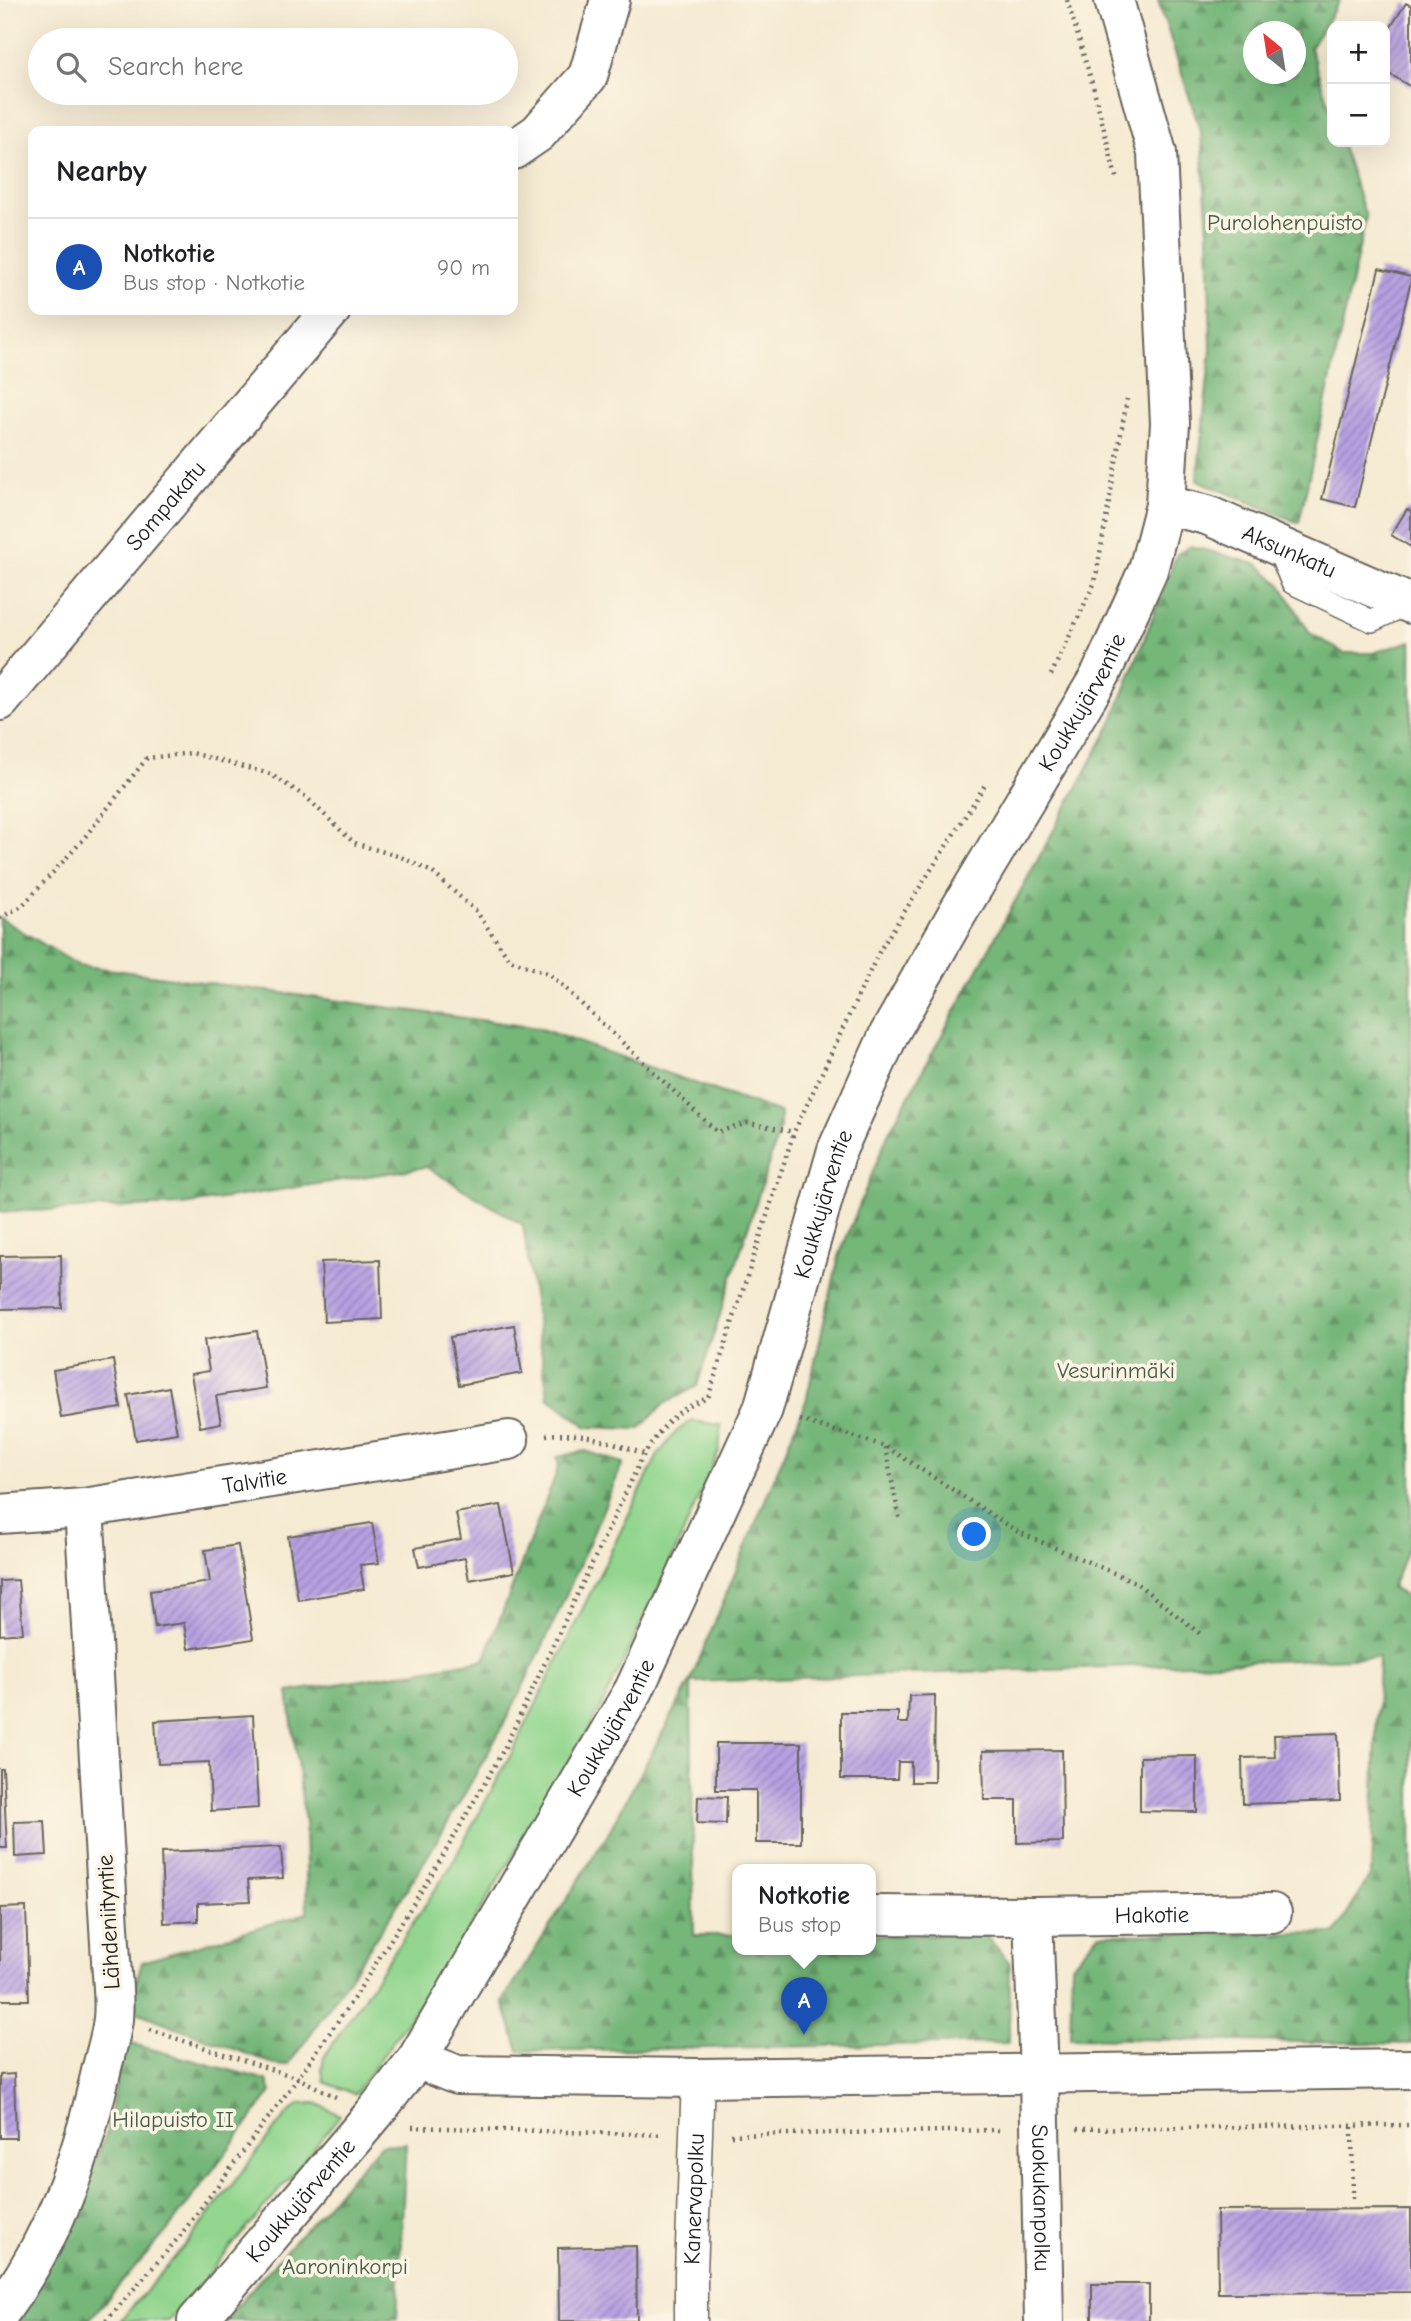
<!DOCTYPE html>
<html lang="en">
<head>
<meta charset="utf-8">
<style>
  :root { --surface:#fff; --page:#f6f6f6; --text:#202124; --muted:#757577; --line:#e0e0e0; --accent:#0b8043 }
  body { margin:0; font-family:"Comic Neue",sans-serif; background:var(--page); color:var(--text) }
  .controls { position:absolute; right:21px; top:21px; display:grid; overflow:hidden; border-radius:14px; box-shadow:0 7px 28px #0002 }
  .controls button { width:63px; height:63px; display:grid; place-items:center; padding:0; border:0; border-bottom:2px solid var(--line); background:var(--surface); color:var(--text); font:35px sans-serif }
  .compass { position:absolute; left:1243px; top:21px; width:63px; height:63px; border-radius:50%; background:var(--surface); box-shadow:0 7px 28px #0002; rotate:330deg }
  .you { position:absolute; left:975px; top:1535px; width:24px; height:24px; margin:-18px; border:5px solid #fff; border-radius:50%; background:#1a73e8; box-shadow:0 0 0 10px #1a73e833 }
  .badge { display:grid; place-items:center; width:46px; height:46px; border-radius:50%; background:var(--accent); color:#fff; font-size:23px; font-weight:700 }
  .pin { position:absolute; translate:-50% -58px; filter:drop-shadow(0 2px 4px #0008) }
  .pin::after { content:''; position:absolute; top:37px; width:24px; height:21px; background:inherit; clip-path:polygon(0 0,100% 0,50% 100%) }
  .popup { position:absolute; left:732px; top:1864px; width:144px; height:91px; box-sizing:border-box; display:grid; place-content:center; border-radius:14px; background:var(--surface); filter:drop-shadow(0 2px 5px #0005); font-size:23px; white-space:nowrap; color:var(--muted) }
  .popup b { font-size:26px; color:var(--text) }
  .popup::after { content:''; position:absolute; left:50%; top:100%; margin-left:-14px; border:14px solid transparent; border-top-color:var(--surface) }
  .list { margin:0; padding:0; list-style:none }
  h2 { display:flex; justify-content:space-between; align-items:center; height:91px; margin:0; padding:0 28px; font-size:30px }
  h2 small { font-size:23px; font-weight:400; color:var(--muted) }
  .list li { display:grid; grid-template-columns:46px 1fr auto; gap:21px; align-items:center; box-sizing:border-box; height:98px; padding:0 28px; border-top:2px solid var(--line) }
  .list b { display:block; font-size:26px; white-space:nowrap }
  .list p { margin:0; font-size:23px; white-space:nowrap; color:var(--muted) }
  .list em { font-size:23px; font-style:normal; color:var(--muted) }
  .icon { flex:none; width:38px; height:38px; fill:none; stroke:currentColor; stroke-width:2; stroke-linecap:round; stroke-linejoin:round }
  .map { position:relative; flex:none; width:1411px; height:2321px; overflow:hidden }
  .search { position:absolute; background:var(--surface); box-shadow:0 7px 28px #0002; left:28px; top:28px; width:490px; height:77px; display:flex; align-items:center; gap:18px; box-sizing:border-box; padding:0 24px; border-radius:38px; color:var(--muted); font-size:26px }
  .panel { position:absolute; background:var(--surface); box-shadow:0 7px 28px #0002; left:28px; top:126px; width:490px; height:189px; border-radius:14px }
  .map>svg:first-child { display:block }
  .green { fill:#92d58e; stroke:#577855; stroke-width:2 }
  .forest { fill:url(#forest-firs); stroke:#48694a; stroke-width:2; fill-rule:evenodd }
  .building { fill:url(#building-hatch) }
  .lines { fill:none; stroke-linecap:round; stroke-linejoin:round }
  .service-casing { stroke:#68645c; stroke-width:24 }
  .pedestrian-casing { stroke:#68645c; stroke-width:35 }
  .minor-casing { stroke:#68645c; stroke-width:42 }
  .tertiary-casing { stroke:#68645c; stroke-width:42 }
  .path { stroke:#68645c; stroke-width:4.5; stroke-dasharray:2 5; stroke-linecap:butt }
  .service { stroke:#fff; stroke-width:21 }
  .pedestrian { stroke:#fff; stroke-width:32 }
  .minor { stroke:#fff; stroke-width:38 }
  .tertiary { stroke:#fff; stroke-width:38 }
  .labels { text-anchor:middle; stroke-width:7; stroke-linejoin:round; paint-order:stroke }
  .park-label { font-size:23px; fill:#455d44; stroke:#fcf5e5 }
  .street-label { font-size:23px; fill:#1c1c1c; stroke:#fcf5e5 }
</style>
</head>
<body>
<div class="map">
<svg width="1411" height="2321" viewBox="0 0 1411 2321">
  <defs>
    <pattern id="forest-firs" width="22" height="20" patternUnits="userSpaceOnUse" patternTransform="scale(1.75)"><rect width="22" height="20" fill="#75b679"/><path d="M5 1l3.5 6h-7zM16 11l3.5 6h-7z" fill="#5f9362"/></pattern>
    <pattern id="building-hatch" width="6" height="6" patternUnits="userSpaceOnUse" patternTransform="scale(1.75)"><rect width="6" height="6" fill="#b7a1e2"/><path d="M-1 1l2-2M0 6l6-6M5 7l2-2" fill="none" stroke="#9482b6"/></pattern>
  </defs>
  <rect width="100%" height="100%" fill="#fcf5e5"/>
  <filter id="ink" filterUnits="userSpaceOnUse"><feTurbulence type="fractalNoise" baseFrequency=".0143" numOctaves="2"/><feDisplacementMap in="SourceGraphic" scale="14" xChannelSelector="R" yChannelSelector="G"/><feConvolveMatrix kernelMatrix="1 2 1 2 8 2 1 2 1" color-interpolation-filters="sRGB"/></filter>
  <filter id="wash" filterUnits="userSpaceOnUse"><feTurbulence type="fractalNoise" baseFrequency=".00686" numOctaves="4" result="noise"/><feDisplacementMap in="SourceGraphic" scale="28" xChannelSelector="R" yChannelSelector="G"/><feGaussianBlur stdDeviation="1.57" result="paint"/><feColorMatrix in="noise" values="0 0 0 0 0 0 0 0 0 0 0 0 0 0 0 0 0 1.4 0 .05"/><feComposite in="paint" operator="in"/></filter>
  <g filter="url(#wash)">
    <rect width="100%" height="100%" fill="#f5ead2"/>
    <!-- green -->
    <path class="green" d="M691 1421 721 1425 719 1451 663 1579 600 1709 449 1963 355 2094 324 2082 322 2070 324 2057 449 1869 514 1749 658 1455 676 1432Z
      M316 2103 340 2115 293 2174 168 2321H120L187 2243 286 2115 300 2104Z"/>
    <!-- forest -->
    <path class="forest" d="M1158 0H1340L1310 48 1332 115V142H1341L1366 217 1299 523 1197 480 1211 350 1208 231 1201 133ZM1254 32H1296V74H1254Z
      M1191 546 1259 565 1281 585 1310 633 1344 653H1373L1411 641V1540L1392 1588 1411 1600V2044L1070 2038 1072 1965 1099 1934 1336 1933 1371 1874 1379 1657 691 1682 694 1935H737L738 1949H870L871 1935 985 1934 1010 1963 1009 2043 519 2051 503 2001 607 1835 690 1682 806 1401 839 1256 888 1134 1111 725 1177 554Z
      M0 918 78 965 538 1028 780 1113V1128L697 1386 664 1404 639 1429 587 1427 548 1397 523 1225 426 1167 183 1205 0 1212Z
      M585 1451 623 1463C582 1559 542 1656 491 1747 431 1856 362 1963 289 2064L279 2066 128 2009 142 1962 307 1913 305 1823 288 1692 484 1660 559 1466 557 1457Z
      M132 2044 267 2080 271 2092 167 2231 88 2321H11L78 2203 107 2132 121 2055Z
      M406 2143 397 2319 223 2321 380 2145Z"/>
    <g id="blocks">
      <!-- building -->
      <path class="building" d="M1406 3 1411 6V87L1385 71V36Z
        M1379 269 1411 277V281L1355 507 1322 499Z
        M1407 509 1411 511V547L1391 535Z
        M61 1255 62 1308 0 1309V1256Z
        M380 1260 382 1319 324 1322 321 1262Z
        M514 1325 522 1373 459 1385 450 1337Z
        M257 1331 266 1388 216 1396 221 1423 200 1427 191 1374 209 1371 204 1340Z
        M113 1360 121 1408 61 1418 53 1370Z
        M169 1387 177 1433 136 1440 128 1395Z
        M501 1505 514 1572 469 1580 465 1558 419 1567 415 1548 461 1539 456 1513Z
        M372 1523 379 1563 360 1565 364 1589 298 1600 288 1536Z
        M238 1545 253 1639 188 1649 184 1623 155 1627 150 1591 210 1582 205 1550Z
        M18 1580 23 1633 0 1635V1581Z
        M935 1695 934 1782H911V1762H898L897 1779H841V1712H898V1723H908L909 1696Z
        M253 1715 258 1808 211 1811 209 1762 158 1764 155 1721Z
        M1338 1733 1340 1801 1243 1804 1242 1758 1275 1757 1274 1735Z
        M716 1743H801V1843H756V1790H716Z
        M1062 1750 1063 1842 1017 1843V1800H984L983 1751Z
        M1197 1756V1812L1140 1811V1757Z
        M0 1769H3L7 1848H0Z
        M698 1796 727 1797 726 1824 697 1823Z
        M45 1821 47 1855 15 1857 14 1822Z
        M281 1847 283 1878 248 1880 250 1901 198 1903V1921L164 1923 161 1852Z
        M26 1907 29 2000H0V1908Z
        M14 2074 16 2138H0V2075Z
        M1411 2209V2292L1218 2293 1217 2210Z
        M636 2246 637 2321H559L558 2248Z
        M1092 2284H1149V2321H1092Z"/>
    </g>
  </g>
  <g filter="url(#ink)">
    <use href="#blocks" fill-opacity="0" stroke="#68645c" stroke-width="2"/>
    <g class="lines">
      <!-- service casing -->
      <g class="service-casing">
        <path id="service" d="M1276 545 1292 583 1372 621 1410 603"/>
      </g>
      <!-- pedestrian casing -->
      <g class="pedestrian-casing">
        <g id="pedestrian">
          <path id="s1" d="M691 2321V2273L698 2078"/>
        </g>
      </g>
      <!-- minor casing -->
      <g class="minor-casing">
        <g id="minor">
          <path d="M513 150 538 133 588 76 610 0"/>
          <path id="s2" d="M1165 505 1207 515 1411 604"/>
          <path id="s3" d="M0 701 331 310"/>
          <path id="s4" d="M0 1514 84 1508 509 1440"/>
          <path id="s5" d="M870 1915 1033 1916 1272 1913"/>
          <path id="s6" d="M1033 1916 1039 2075 1044 2321"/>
          <path d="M0 2312C54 2238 80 2164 100 2076 104 2057 111 2038 113 2019 115 2000 112 1979 111 1960L84 1508"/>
        </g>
      </g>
      <!-- tertiary casing -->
      <g class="tertiary-casing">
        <g id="tertiary">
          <path d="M417 2059 457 2075 698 2078 1411 2069"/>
          <path id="s7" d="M197 2321 373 2115 417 2059 634 1690 763 1409 837 1150 889 1034 957 914 1101 674 1148 570 1165 505 1170 423 1157 153 1114 0"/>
        </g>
      </g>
      <!-- path -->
      <path class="path" d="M1067 0 1093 86 1117 181
        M1051 675 1095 582 1127 399
        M0 918 22 906 81 842 147 758 192 753 270 774 306 797 354 843 401 857 432 872 476 911 510 960 550 974 717 1132 748 1123 794 1132
        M800 1420 885 1446 1018 1532 1135 1582 1203 1636
        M546 1435C581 1431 612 1442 644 1454 665 1424 673 1411 708 1398L794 1132 880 950 985 785
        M885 1447 900 1521
        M150 2030 298 2078 336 2097
        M412 2127 663 2135
        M1352 2127 1353 2199
        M1077 2129 1411 2125
        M731 2135 1002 2130
        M106 2321 180 2236 298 2078 356 1995 440 1861 504 1749 644 1454"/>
      <!-- service -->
      <use href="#service" class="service"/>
      <!-- pedestrian -->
      <use href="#pedestrian" class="pedestrian"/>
      <!-- minor -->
      <use href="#minor" class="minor"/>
      <!-- tertiary -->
      <use href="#tertiary" class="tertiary"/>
    </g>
  </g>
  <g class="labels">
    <!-- park labels -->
    <g class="park-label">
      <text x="1285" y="230">Purolohenpuisto</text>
      <text x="1116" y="1378">Vesurinmäki</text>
      <text x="173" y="2127">Hilapuisto II</text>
      <text x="345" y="2274">Aaroninkorpi</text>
    </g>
    <!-- street labels -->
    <g class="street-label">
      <text dy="8" stroke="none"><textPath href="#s3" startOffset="256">Sompakatu</textPath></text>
      <text dy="8" stroke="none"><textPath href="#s2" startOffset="133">Aksunkatu</textPath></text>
      <text dy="8" stroke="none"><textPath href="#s7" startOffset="1860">Koukkujärventie</textPath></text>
      <text dy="8" stroke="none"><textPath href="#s7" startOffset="1293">Koukkujärventie</textPath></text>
      <text dy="8" stroke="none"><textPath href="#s4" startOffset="257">Talvitie</textPath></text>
      <text dy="8" stroke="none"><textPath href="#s7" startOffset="726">Koukkujärventie</textPath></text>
      <text dy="8" stroke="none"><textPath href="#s5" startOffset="282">Hakotie</textPath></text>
      <text transform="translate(108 1922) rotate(-93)" y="8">Lähdeniityntie</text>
      <text dy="8" stroke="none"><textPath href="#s6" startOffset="282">Suokukanpolku</textPath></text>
      <text dy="8" stroke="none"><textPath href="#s1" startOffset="122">Kanervapolku</textPath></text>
      <text dy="8" stroke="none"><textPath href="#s7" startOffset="159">Koukkujärventie</textPath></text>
    </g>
  </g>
</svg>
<div class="controls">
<button>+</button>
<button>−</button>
</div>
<svg class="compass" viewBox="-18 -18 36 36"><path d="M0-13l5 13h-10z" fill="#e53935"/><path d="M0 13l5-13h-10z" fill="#757577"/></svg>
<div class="you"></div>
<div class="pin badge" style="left:804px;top:2035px;background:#1a4fb4">A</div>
<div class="popup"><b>Notkotie</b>Bus stop</div>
<div class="search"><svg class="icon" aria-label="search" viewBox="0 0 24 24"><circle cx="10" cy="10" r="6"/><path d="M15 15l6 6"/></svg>Search here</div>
<section class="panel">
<h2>Nearby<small></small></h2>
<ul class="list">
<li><span class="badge" style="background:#1a4fb4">A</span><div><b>Notkotie</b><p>Bus stop · Notkotie</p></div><em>90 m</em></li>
</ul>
</section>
</div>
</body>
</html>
